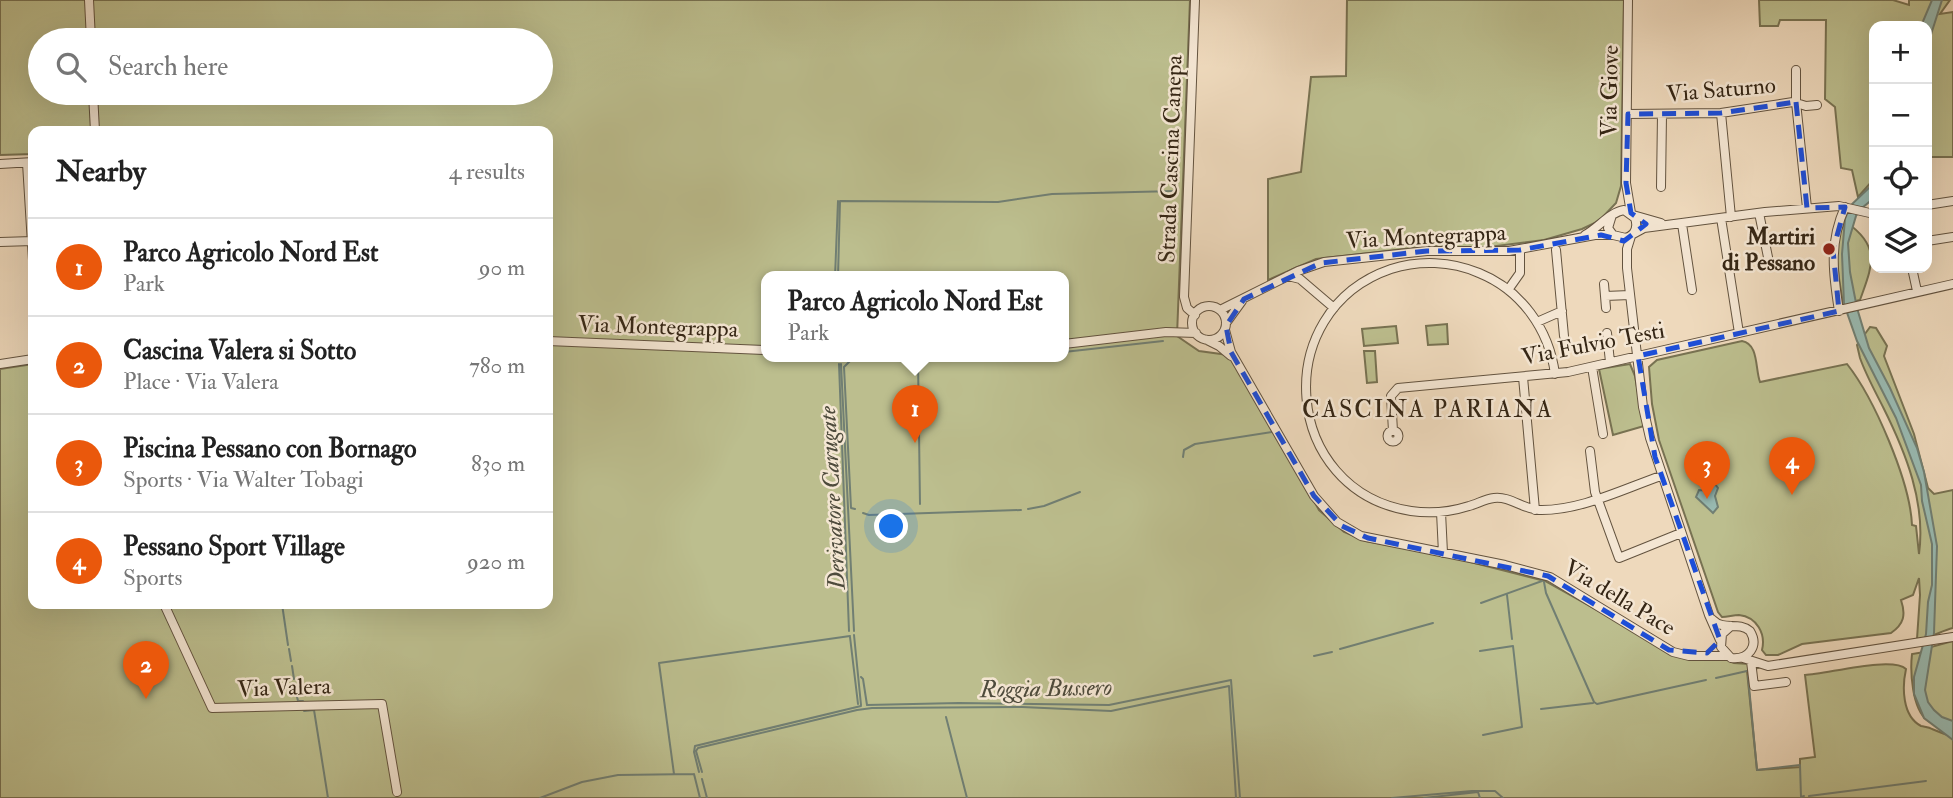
<!DOCTYPE html>
<html lang="en">
<head>
<meta charset="utf-8">
<style>
  :root { --surface:#fff; --page:#f6f6f6; --text:#222; --muted:#767676; --line:#e0e0e0; --accent:#ea580c }
  body { margin:0; font-family:"IM FELL Double Pica",serif; background:var(--page); color:var(--text) }
  .controls { position:absolute; right:21px; top:21px; display:grid; overflow:hidden; border-radius:14px; box-shadow:0 7px 28px #0002 }
  .controls button { width:63px; height:63px; display:grid; place-items:center; padding:0; border:0; border-bottom:2px solid var(--line); background:var(--surface); color:var(--text); font:35px sans-serif }
  .you { position:absolute; left:892px; top:527px; width:24px; height:24px; margin:-18px; border:5px solid #fff; border-radius:50%; background:#1a73e8; box-shadow:0 0 0 10px #1a73e833 }
  .badge { display:grid; place-items:center; width:46px; height:46px; border-radius:50%; background:var(--accent); color:#fff; font-size:23px; font-weight:700 }
  .pin { position:absolute; translate:-50% -58px; filter:drop-shadow(0 2px 4px #0008) }
  .pin::after { content:''; position:absolute; top:37px; width:24px; height:21px; background:inherit; clip-path:polygon(0 0,100% 0,50% 100%) }
  .popup { position:absolute; left:761px; top:271px; width:308px; height:91px; box-sizing:border-box; display:grid; place-content:center; border-radius:14px; background:var(--surface); filter:drop-shadow(0 2px 5px #0005); font-size:23px; white-space:nowrap; color:var(--muted) }
  .popup b { font-size:26px; color:var(--text) }
  .popup::after { content:''; position:absolute; left:50%; top:100%; margin-left:-14px; border:14px solid transparent; border-top-color:var(--surface) }
  .list { margin:0; padding:0; list-style:none }
  h2 { display:flex; justify-content:space-between; align-items:center; height:91px; margin:0; padding:0 28px; font-size:30px }
  h2 small { font-size:23px; font-weight:400; color:var(--muted) }
  .list li { display:grid; grid-template-columns:46px 1fr auto; gap:21px; align-items:center; box-sizing:border-box; height:98px; padding:0 28px; border-top:2px solid var(--line) }
  .list b { display:block; font-size:26px; white-space:nowrap }
  .list p { margin:0; font-size:23px; white-space:nowrap; color:var(--muted) }
  .list em { font-size:23px; font-style:normal; color:var(--muted) }
  .icon { flex:none; width:38px; height:38px; fill:none; stroke:currentColor; stroke-width:2; stroke-linecap:round; stroke-linejoin:round }
  .map { position:relative; flex:none; width:1953px; height:798px; overflow:hidden }
  .search { position:absolute; background:var(--surface); box-shadow:0 7px 28px #0002; left:28px; top:28px; width:525px; height:77px; display:flex; align-items:center; gap:18px; box-sizing:border-box; padding:0 24px; border-radius:38px; color:var(--muted); font-size:26px }
  .panel { position:absolute; background:var(--surface); box-shadow:0 7px 28px #0002; left:28px; top:126px; width:525px; height:483px; border-radius:14px }
  .map>svg:first-child { display:block }
  .green { fill:#bcbe8e; stroke:#787252; stroke-width:2; fill-rule:evenodd }
  .water { fill:#99bab1; stroke:#717f73; stroke-width:2 }
  .lines { fill:none; stroke-linecap:round; stroke-linejoin:round }
  .stream { stroke:#717f73; stroke-width:2 }
  .minor-casing { stroke:#63533f; stroke-width:10 }
  .minor { stroke:#f4e6d3; stroke-width:8 }
  .marked { fill:none; stroke:#1d4ed8; stroke-width:5; stroke-dasharray:14 9; stroke-linejoin:round }
  .poi-dot { fill:#8f2418; stroke:#f4e6d3; stroke-width:2.5 }
  .labels { text-anchor:middle; stroke-width:5; stroke-linejoin:round; paint-order:stroke }
  .street-label { font-size:23px; fill:#352615; stroke:#f4e6d3 }
  .poi-label { font-size:23px; font-weight:bold; fill:#352615; stroke:#f4e6d3; text-anchor:end }
  .neighbourhood-label { font-size:24px; letter-spacing:2px; fill:#352615; stroke:#f4e6d3 }
  .water-label { font-size:24px; font-style:italic; fill:#4e4b3c; stroke:#f4e6d3 }
</style>
</head>
<body>
<div class="map">
<svg width="1953" height="798" viewBox="0 0 1953 798">
  <rect width="100%" height="100%" fill="#eed9bc"/>
  <filter id="stains"><feTurbulence type="fractalNoise" baseFrequency=".00286" numOctaves="4"/><feColorMatrix values="0 0 0 0 .2 0 0 0 0 .09 0 0 0 0 .02 0 0 0 .5 -.17"/></filter>
  <radialGradient id="worn" r=".72"><stop offset=".6" stop-color="#630" stop-opacity="0"/><stop offset="1" stop-color="#630" stop-opacity=".3"/></radialGradient>
  <!-- green -->
  <path class="green" d="M0 0H1190L1177 336 1199 351 1228 355 1244 375 1319 510 1344 532 1366 541 1451 557 1545 581 1629 628 1658 647 1724 658 1734 663 1750 664 1758 668 1747 671 1757 770 1800 767V759L1815 757 1805 675C1827 674 1892 656 1906 669 1902 687 1902 716 1921 726 1925 727 1929 727 1932 729 1941 732 1944 736 1953 734V798H0V369L33 364V604H548V131H33V154L0 155ZM40 40H541V93H40ZM766 277H1064V357H766Z
    M1347 0H1624L1621 186 1616 203 1599 221 1582 229 1544 240 1481 248 1431 246 1316 259 1268 280V179L1301 172 1311 77 1346 76Z
    M1759 0H1893L1909 5V0H1950L1940 14 1953 12V157H1927V26H1874V179L1858 197 1852 170 1841 168 1835 107 1825 99 1826 20H1780L1778 26H1760Z
    M1846 222C1882 247 1872 266 1860 300L1843 304C1840 280 1829 242 1846 222Z
    M1447 324 1448 344 1428 345 1426 326Z
    M1396 326 1398 343 1364 346 1362 329Z
    M1870 327 1876 328 1887 346 1884 356 1914 434 1928 488 1934 494 1953 490V628C1940 631 1930 639 1917 639L1920 595 1919 578 1913 595 1901 600C1906 615 1904 624 1891 633L1802 644 1778 655H1766L1762 650C1766 634 1757 617 1739 615 1733 615 1728 617 1722 617L1718 612 1659 440 1652 404 1649 367 1657 360 1742 341C1759 344 1755 369 1760 382L1847 364C1874 398 1910 481 1912 525L1916 526 1919 554C1926 503 1906 453 1883 407 1875 391 1866 375 1860 358L1857 345Z
    M1364 351H1375L1377 382 1367 383Z
    M1630 364 1635 376 1644 426 1613 435 1599 369Z
    M1953 641V732C1945 728 1934 725 1927 720 1912 708 1910 672 1912 654L1930 651 1931 647Z"/>
  <!-- water -->
  <path class="water" d="M1932 0H1942L1927 47V26H1921Z
    M1874 183V198L1862 208 1856 216 1848 243 1850 272 1857 308 1869 348 1890 388 1917 448 1924 472 1937 546 1934 633 1925 690 1928 702 1934 710 1942 717 1953 721V740L1924 718 1914 694V677L1926 634 1928 602 1932 585V544L1922 501 1921 485 1896 418 1857 341 1844 304 1842 254 1845 219 1850 206Z
    M1709 483H1714L1718 488 1715 496 1718 507 1713 513 1696 497 1699 490 1709 491Z"/>
  <g class="lines">
    <!-- stream -->
    <path class="stream" d="M835 277 838 201
      M838 277 840 201 998 202 1052 194 1176 191
      M1064 352 1163 341
      M918 359 920 504
      M872 360 953 357
      M839 364 849 631
      M841 364 854 631
      M1183 457 1184 450 1195 444 1272 432
      M855 509 851 508 844 367 850 361H866
      M1028 509 1044 506 1080 492
      M863 513 869 515 1021 510
      M1544 582 1546 593 1594 702 1597 704 1706 680
      M1507 595 1512 639
      M1481 603 1542 581
      M282 604 288 645
      M854 635 861 705
      M850 637 858 704
      M289 649 291 661
      M1340 649 1433 623
      M1480 651 1513 646 1522 727 1483 735
      M1314 656 1332 652
      M292 666 294 679
      M1748 676 1757 770 1800 765 1801 797 1804 796
      M861 677 863 679 867 705
      M1716 678 1747 671
      M294 684 298 701
      M299 701H303
      M867 705 959 703 1109 705 1231 680 1240 798
      M1541 709 1593 703
      M304 711 314 710 328 798
      M946 717 967 798
      M699 772 694 752 695 746 861 706
      M702 772 696 751 698 748 857 710 872 708 1022 707 1111 711 1229 686 1236 798
      M674 774 659 663 850 636
      M694 774 700 798
      M702 779 707 798
      M1809 796 1926 781
      M540 798 582 782 618 775 694 774
      M1392 798 1472 791H1495L1503 798
      M1424 798 1478 792 1480 798"/>
    <!-- minor casing -->
    <g class="minor-casing">
      <path id="minor" d="M89 0 91 40
        M1628 0 1626 183 1631 213
        M1796 70V102L1807 208
        M93 93 95 131
        M1721 113 1731 217
        M1628 114 1721 113 1793 102 1806 106 1817 105
        M27 163 33 260
        M0 164 33 162
        M1661 187 1662 114
        M1927 205 1953 201
        M1759 213 1770 267
        M1633 215 1661 223
        M1721 218 1739 333
        M1682 224 1692 290
        M1633 234 1644 228 1765 212 1839 206 1874 214
        M1585 235C1598 228 1610 212 1624 210L1635 218C1638 227 1635 235 1626 238L1613 235 1608 228 1612 215
        M1631 236 1627 249V268L1643 407 1650 438 1709 615 1720 640
        M1927 241 1953 237
        M0 242 33 241
        M1556 250 1564 336
        M1912 268 1917 291
        M1288 276 1300 279 1334 308
        M1604 284 1606 308
        M1508 290 1520 273V250
        M1605 296 1630 295
        M1192 323a17 17 0 1 1 34 0a17 17 0 1 1-34 0Z
        M1220 310 1298 271 1324 262 1427 251H1509L1595 235H1613
        M1839 311C1833 274 1829 242 1845 207
        M1195 315 1187 308 1184 297 1195 0
        M1537 322 1562 311
        M1226 323 1242 301
        M1225 330 1231 352 1314 496 1337 522 1361 536 1505 565 1550 577 1673 652 1689 656H1728
        M1607 333 1610 362
        M1207 340 1219 346 1231 356
        M548 341 766 350
        M1064 344 1166 332 1196 333
        M0 364 33 359
        M1592 367 1603 434
        M1555 374C1549 329 1521 290 1479 273 1451 261 1419 260 1391 269 1268 311 1282 491 1411 511 1431 514 1450 512 1469 506 1477 504 1485 499 1494 498 1510 496 1523 509 1539 510 1580 511 1623 489 1661 476
        M1523 377 1535 510
        M1387.5 436a5.5 5.5 0 1 1 11 0a5.5 5.5 0 1 1-11 0Z
        M1393 431 1391 396 1398 388 1568 372 1953 284
        M1590 451 1595 492 1619 558 1681 533
        M1441 512 1443 553
        M164 604 212 708 382 704 397 792
        M1713 620C1724 631 1738 621 1750 631 1759 646 1749 660 1731 658L1721 647 1722 634 1731 626
        M1743 658 1768 666 1953 637
        M1751 661 1754 686 1786 682"/>
    </g>
    <!-- minor -->
    <use href="#minor" class="minor"/>
  </g>
  <!-- marked area -->
  <path class="marked" d="M1796 102 1807 208 1845 207 1833 250 1839 311 1638 356 1655 457 1720 640 1707 653 1669 650 1548 576 1368 538 1342 526 1314 496 1231 352 1226 326 1244 299 1321 263 1427 251 1520 250 1601 235 1624 241 1646 224 1631 213 1626 183 1628 114 1721 113Z"/>
  <!-- markers -->
  <circle class="poi-dot" cx="1829" cy="249" r="7"/>
  <g class="labels">
    <!-- street labels -->
    <g class="street-label">
      <text transform="translate(1721 89) rotate(-5)" y="8">Via Saturno</text>
      <text transform="translate(1609 91) rotate(-89)" y="8">Via Giove</text>
      <text transform="translate(1170 159) rotate(-88)" y="8">Strada Cascina Canepa</text>
      <text transform="translate(1426 236) rotate(-3)" y="8">Via Montegrappa</text>
      <text transform="translate(658 326) rotate(2)" y="8">Via Montegrappa</text>
      <text transform="translate(1593 343) rotate(-11)" y="8">Via Fulvio Testi</text>
      <text transform="translate(1620 597) rotate(31)" y="8">Via della Pace</text>
      <text transform="translate(284 687) rotate(-2)" y="8">Via Valera</text>
    </g>
    <!-- poi labels -->
    <g class="poi-label">
      <text x="1815" y="244">Martiri<tspan x="1815" dy="26">di Pessano</tspan></text>
    </g>
    <!-- neighbourhood labels -->
    <g class="neighbourhood-label">
      <text x="1428" y="417">CASCINA PARIANA</text>
    </g>
    <!-- water labels -->
    <g class="water-label">
      <text transform="translate(832 498) rotate(-93)" y="8">Derivatore Carugate</text>
      <text transform="translate(1046 688) rotate(-1)" y="8">Roggia Bussero</text>
    </g>
  </g>
  <rect width="100%" height="100%" filter="url(#stains)"/>
  <rect width="100%" height="100%" fill="url(#worn)"/>
</svg>
<div class="controls">
<button>+</button>
<button>−</button>
<button><svg class="icon" aria-label="locate" viewBox="0 0 24 24"><circle cx="12" cy="12" r="6"/><path d="M12 2v4M12 18v4M2 12h4M18 12h4"/></svg></button>
<button><svg class="icon" aria-label="layers" viewBox="0 0 24 24"><path d="M12 4l9 5-9 5-9-5zM3 14l9 5 9-5"/></svg></button>
</div>
<div class="you"></div>
<div class="pin badge" style="left:915px;top:443px">1</div>
<div class="popup"><b>Parco Agricolo Nord Est</b>Park</div>
<div class="pin badge" style="left:146px;top:699px">2</div>
<div class="pin badge" style="left:1707px;top:499px">3</div>
<div class="pin badge" style="left:1792px;top:495px">4</div>
<div class="search"><svg class="icon" aria-label="search" viewBox="0 0 24 24"><circle cx="10" cy="10" r="6"/><path d="M15 15l6 6"/></svg>Search here</div>
<section class="panel">
<h2>Nearby<small>4 results</small></h2>
<ul class="list">
<li><span class="badge">1</span><div><b>Parco Agricolo Nord Est</b><p>Park</p></div><em>90 m</em></li>
<li><span class="badge">2</span><div><b>Cascina Valera si Sotto</b><p>Place · Via Valera</p></div><em>780 m</em></li>
<li><span class="badge">3</span><div><b>Piscina Pessano con Bornago</b><p>Sports · Via Walter Tobagi</p></div><em>830 m</em></li>
<li><span class="badge">4</span><div><b>Pessano Sport Village</b><p>Sports</p></div><em>920 m</em></li>
</ul>
</section>
</div>
</body>
</html>
